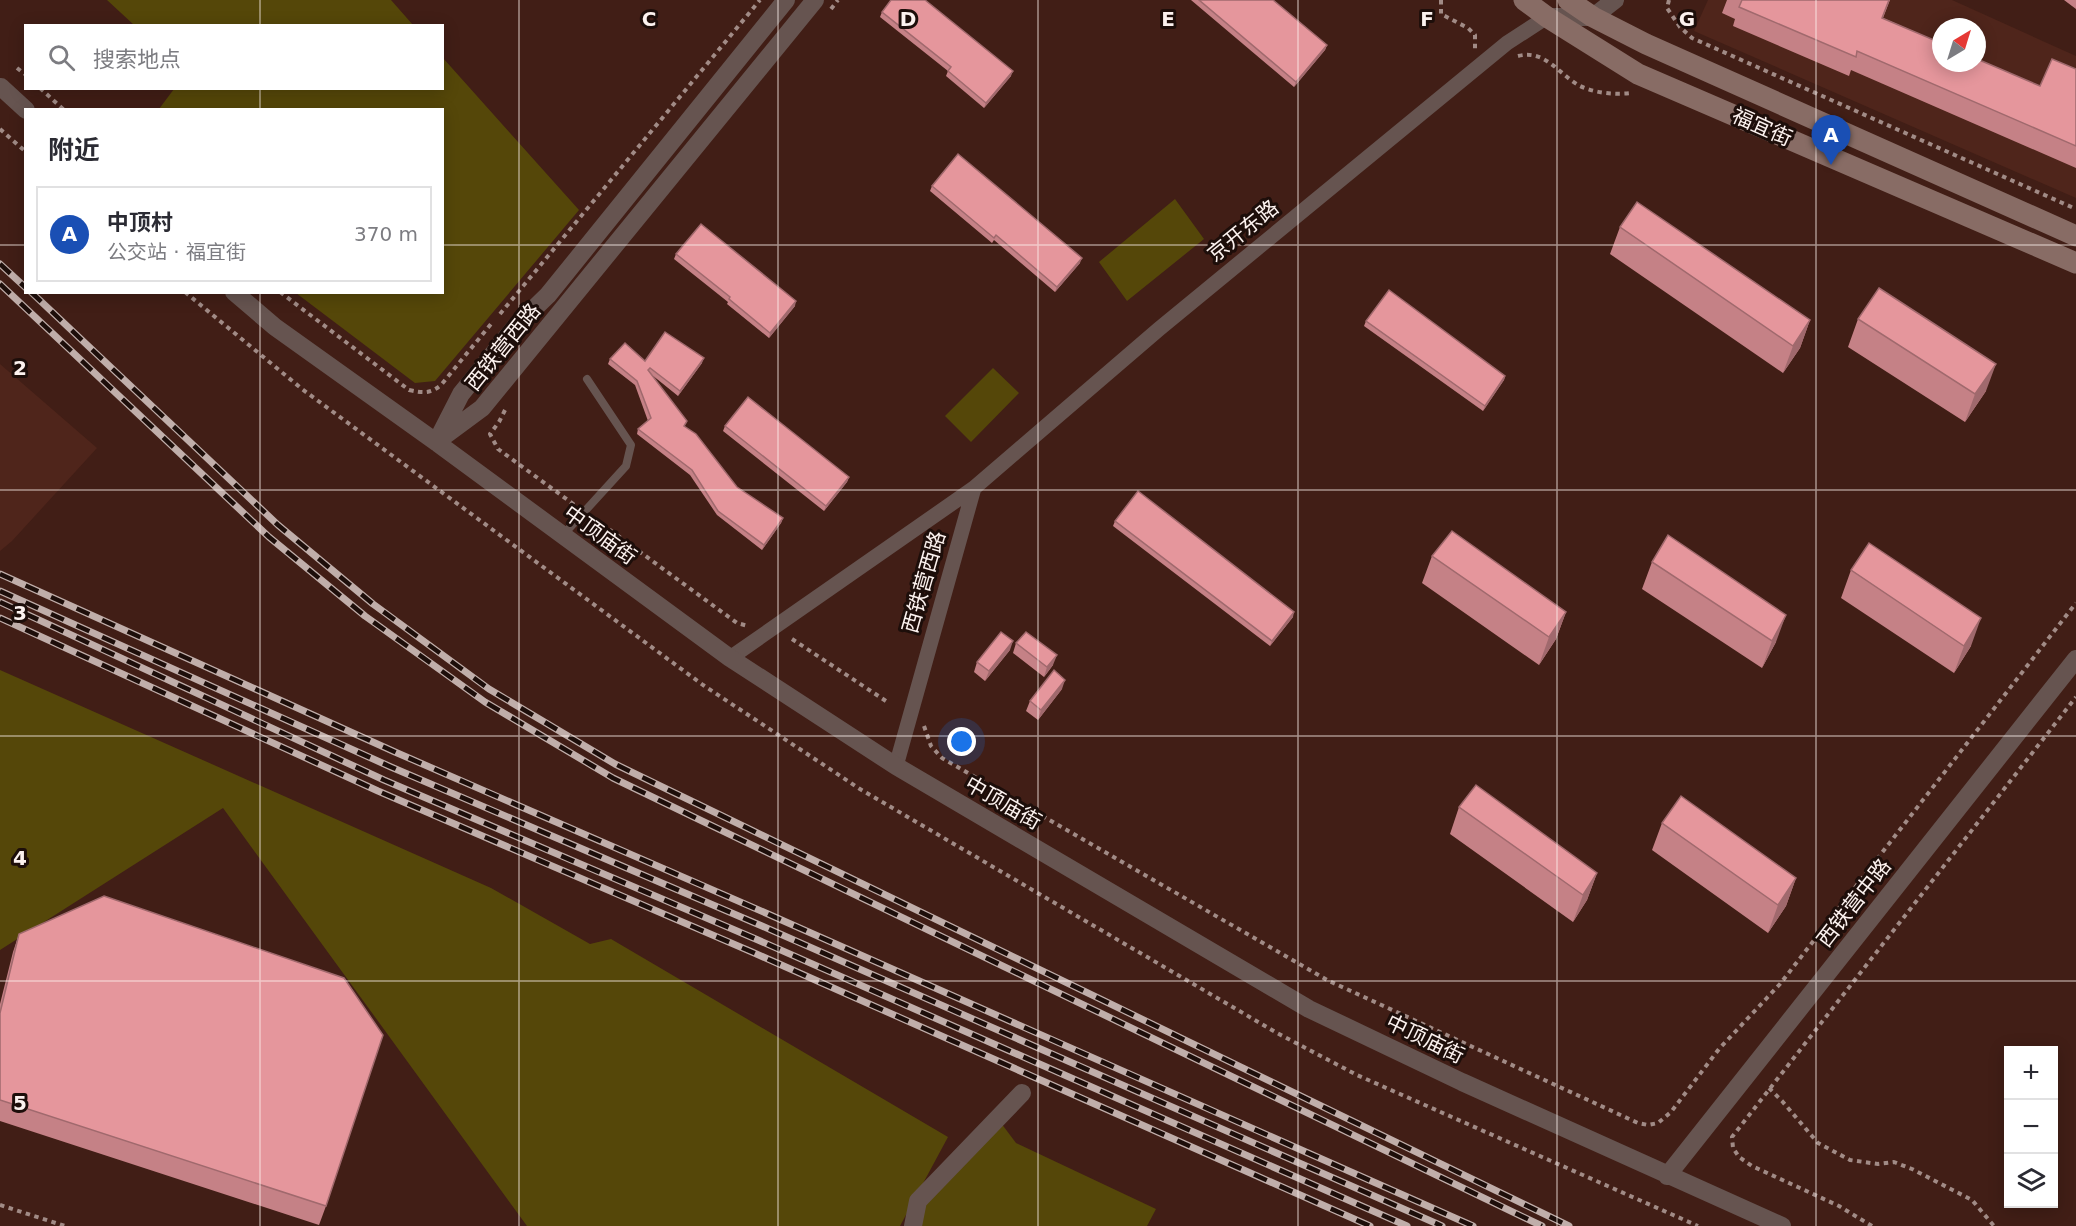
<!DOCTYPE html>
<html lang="zh">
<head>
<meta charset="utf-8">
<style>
  :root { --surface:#fff; --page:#f2f2f3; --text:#2b2b33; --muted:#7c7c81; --line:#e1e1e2; --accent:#db2777 }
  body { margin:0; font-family:"DejaVu Sans","Noto Sans SC",sans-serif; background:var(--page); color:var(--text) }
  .controls { position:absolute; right:18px; bottom:18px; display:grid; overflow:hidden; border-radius:0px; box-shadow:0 3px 15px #0003 }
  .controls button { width:54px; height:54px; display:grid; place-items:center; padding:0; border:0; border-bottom:2px solid var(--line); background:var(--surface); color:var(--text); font:30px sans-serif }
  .compass { position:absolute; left:1932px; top:18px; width:54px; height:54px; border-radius:50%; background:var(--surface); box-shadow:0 3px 15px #0003; rotate:38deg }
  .you { position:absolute; left:962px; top:742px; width:21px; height:21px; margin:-15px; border:4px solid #fff; border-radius:50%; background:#1a73e8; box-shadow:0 0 0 9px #1a73e833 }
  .badge { display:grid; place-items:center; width:39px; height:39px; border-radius:50%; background:var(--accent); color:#fff; font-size:20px; font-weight:700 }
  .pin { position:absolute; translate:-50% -50px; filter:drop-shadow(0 2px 3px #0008) }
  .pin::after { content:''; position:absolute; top:32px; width:21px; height:18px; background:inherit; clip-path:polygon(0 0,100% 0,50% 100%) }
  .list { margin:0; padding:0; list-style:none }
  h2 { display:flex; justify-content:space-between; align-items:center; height:78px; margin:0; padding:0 24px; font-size:26px }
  h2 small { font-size:20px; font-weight:400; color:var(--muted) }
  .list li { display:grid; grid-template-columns:39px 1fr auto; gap:18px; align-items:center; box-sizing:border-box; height:96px; margin:0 12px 12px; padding:0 12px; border:2px solid var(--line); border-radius:0px }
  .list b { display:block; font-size:22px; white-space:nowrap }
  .list p { margin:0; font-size:20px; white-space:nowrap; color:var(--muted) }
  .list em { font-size:20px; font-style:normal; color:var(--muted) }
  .icon { flex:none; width:33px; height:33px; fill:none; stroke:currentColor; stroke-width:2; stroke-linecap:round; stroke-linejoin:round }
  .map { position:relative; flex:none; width:2076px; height:1226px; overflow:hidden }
  .search { position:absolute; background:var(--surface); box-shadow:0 3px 15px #0003; left:24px; top:24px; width:420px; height:66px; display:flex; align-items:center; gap:15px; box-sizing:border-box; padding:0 21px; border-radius:0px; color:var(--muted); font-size:22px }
  .panel { position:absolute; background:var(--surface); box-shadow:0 3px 15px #0003; left:24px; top:108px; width:420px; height:186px; border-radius:0px }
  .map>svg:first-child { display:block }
  .built { fill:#4f251b; fill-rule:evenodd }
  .green { fill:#554709 }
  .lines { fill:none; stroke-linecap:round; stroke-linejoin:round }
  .path { stroke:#a18b86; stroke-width:4; stroke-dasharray:4.5 4.5; stroke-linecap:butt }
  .service { stroke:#665450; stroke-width:8 }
  .minor { stroke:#665450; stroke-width:15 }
  .tertiary { stroke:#665450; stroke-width:18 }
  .secondary { stroke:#886c65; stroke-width:21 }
  .rail-casing { stroke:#c0aeaa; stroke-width:7 }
  .rail { stroke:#1d0e0a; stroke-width:4.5; stroke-dasharray:14; stroke-linecap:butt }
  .wall { fill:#c58186 }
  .shaded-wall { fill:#a0696d }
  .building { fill:#e5969c; stroke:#a0696d; stroke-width:1.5 }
  .grid { fill:none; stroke:#fcf2ef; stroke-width:1.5; stroke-opacity:0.55 }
  .labels { text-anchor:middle; stroke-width:6; stroke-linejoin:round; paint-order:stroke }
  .street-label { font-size:21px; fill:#fcf2ef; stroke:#1d0e0a }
  .grid-label { font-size:20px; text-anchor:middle; font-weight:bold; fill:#fcf2ef; stroke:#1d0e0a; stroke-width:6; stroke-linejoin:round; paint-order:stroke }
</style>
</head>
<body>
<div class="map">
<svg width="2076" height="1226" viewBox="0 0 2076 1226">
  <rect width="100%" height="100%" fill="#411e16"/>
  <!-- built -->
  <path class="built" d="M1708 0H1952L2076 56V198L1694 31ZM1941 27H1977V63H1941Z
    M0 364 97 448 12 541 0 551Z"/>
  <!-- green -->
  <path class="green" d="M107 0H391L413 25H134Z
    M443 58 579 210 435 381 415 383 296 293 442 292V110L159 109 174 89 442 88Z
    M1175 199 1204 239 1127 301 1099 262Z
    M993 368 1019 393 971 442 945 416Z
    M0 670 491 888 590 944 611 939 948 1137 900 1226H527L223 808 0 950Z
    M1001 1123 1016 1143 1156 1209 1147 1226H919L925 1202Z"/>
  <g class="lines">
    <!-- path -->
    <path class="path" d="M1441 0V14L1468 28 1475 35V49
      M1669 0 1667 8 1680 27 1692 38 2076 209
      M831 9 838 0
      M1518 56C1546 49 1559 75 1580 86 1595 93 1615 95 1631 93
      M17 68 26 75
      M40 88 64 110
      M0 129 26 152
      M185 292 302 389 703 685 860 789 1277 1033 1357 1075 1698 1226
      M280 292 409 390C423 393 430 394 441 385L491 324
      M500 314 760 0
      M505 410 499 422 490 434 498 449 576 506
      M595 519 737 623 748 626
      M792 639 889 703
      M924 726 931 746 942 758 1327 980 1638 1123 1648 1125 1658 1123 1671 1112 1719 1049 1780 984 2076 603
      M1769 1088 1782 1101 1818 1143 1850 1160 1878 1164 1894 1162 1912 1169 1972 1200 1994 1226
      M0 1205 65 1226
      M1872 1226 1839 1206 1752 1166 1739 1157 1733 1148 1732 1137 2076 697"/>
    <!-- service -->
    <path class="service" d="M564 534 626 466 631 445 587 379"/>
    <!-- minor -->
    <path class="minor" d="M730 658 974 488 1159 329 1507 43 1547 17
      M896 766 974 488"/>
    <!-- tertiary -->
    <path class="tertiary" d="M1547 17H1593L1615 0
      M1 87 26 110
      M234 292 275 327 436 442 730 658 896 766 1309 1009 1462 1082 1782 1226
      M440 435 461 394 515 327 548 295 786 0
      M436 442 482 408 815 0
      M1667 1176 2076 659
      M913 1226 918 1201 1022 1093"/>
    <!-- secondary -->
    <path class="secondary" d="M1524 0 1547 17 1638 74 2076 263
      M1568 0 1593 17 1646 44 2076 236"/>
    <!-- rail casing -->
    <g class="rail-casing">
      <path id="rail" d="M0 264 26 288
        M0 284 269 537 365 616 485 702 613 778 1542 1226
        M31 292 278 525 373 604 489 689 615 764 1569 1226
        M0 574 395 752 768 914 1473 1226
        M0 591 391 767 762 926 1442 1226
        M0 602 384 780 758 940 1407 1226
        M0 618 378 791 752 952 1370 1226"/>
    </g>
    <!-- rail -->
    <use href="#rail" class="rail"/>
  </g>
  <!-- wall -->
  <path class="wall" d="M1191 0H1273L1327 45 1325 50 1294 87Z
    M1727 0H1890L1883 18 2040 86 2076 69V168L1851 70 1849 76 1733 26 1735 19 1722 13Z
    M2064 0H2076V9Z
    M882 12 1011 76 984 108 946 76 948 71 880 17Z
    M932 186 1080 263 1055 292 994 240 992 243 930 191Z
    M1620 227 1810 320 1800 348 1783 373 1610 254Z
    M676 254 795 306 769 338 727 304 728 302 674 259Z
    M1858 319 1986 391 1965 422 1848 347Z
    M1366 321 1505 376 1504 380 1483 411 1364 326Z
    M610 359 702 363 678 396 652 375 685 427 737 487 783 518 781 523 762 550 717 515 690 475 637 434 638 429 648 421 635 385 608 364Z
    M725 426 849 477 847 482 824 511 723 431Z
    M1115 521 1293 617 1270 646 1113 526Z
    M1432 556 1566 612 1556 639 1539 665 1422 583Z
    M1652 562 1776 642 1762 668 1642 589Z
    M1851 570 1971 646 1954 673 1841 598Z
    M1016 643 1053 665 1044 677 1013 653Z
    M1010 650 985 681 974 672 977 662Z
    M1062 689 1038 720 1026 711 1030 701Z
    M1459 807 1597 873 1587 900 1573 922 1450 834Z
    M1662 823 1796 878 1786 906 1768 933 1652 850Z
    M19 934 326 1206 319 1225 0 1121V1004L13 952Z"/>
  <!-- shaded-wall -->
  <path class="shaded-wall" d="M1327 45 1325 50 1294 87 1296 82Z
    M1013 71 1011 76 984 108 986 103Z
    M1082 258 1080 263 1055 292 1057 287Z
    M796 301 795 306 769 338 770 333Z
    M1810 320 1800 348 1783 373 1793 346Z
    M704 358 702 363 678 396 680 391Z
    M1996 364 1986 391 1965 422 1975 394Z
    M1505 376 1504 380 1483 411 1485 406Z
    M849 477 847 482 824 511 826 506Z
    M783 518 781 523 762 550 764 545Z
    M1294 612 1293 617 1270 646 1272 641Z
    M1566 612 1556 639 1539 665 1549 637Z
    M1786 615 1776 642 1762 668 1772 641Z
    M1981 618 1971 646 1954 673 1964 646Z
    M1013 641 1010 650 985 681 989 671Z
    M1057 655 1053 665 1044 677 1047 667Z
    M1065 680 1062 689 1038 720 1041 710Z
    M1597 873 1587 900 1573 922 1583 895Z
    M1796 878 1786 906 1768 933 1778 905Z"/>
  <!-- building -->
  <path class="building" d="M891 0H925L1013 71 986 103 948 71 951 67 882 12Z
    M1199 0H1273L1327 45 1296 82Z
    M1742 0H1889L1882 18 1941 43V63H1977V59L2040 86 2052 59 2076 69V146L1857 51 1856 57 1739 7Z
    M958 154 1082 258 1057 287 996 235 994 238 932 186Z
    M1637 202 1810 320 1793 346 1620 227Z
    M701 224 796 301 770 333 729 299 730 297 676 254Z
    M1879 288 1996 364 1975 394 1858 319Z
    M1389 290 1505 376 1485 406 1366 321Z
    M665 332 704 358 680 391 650 368 648 370 687 421 684 426 696 434 737 487 783 518 764 545 718 511 692 470 638 429 651 418 637 381 610 359 625 343 645 361Z
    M748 397 849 477 826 506 725 426Z
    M1138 491 1294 612 1272 641 1115 521Z
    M1452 531 1566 612 1549 637 1432 556Z
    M1668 535 1786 615 1772 641 1652 562Z
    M1869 543 1981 618 1964 646 1851 570Z
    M1001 632 1013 641 989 671 977 662Z
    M1026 632 1057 655 1047 667 1016 643Z
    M1054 670 1065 680 1041 710 1030 701Z
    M1476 785 1597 873 1583 895 1459 807Z
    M1681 796 1796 878 1778 905 1662 823Z
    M104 896 344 978 383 1035 326 1206 0 1100V1013L19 934Z"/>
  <!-- grid -->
  <path class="grid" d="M260 0V26M519 0V1226M778 0V1226M1038 0V1226M1298 0V1226M1557 0V1226M1816 0V1226M260 88V110M0 245H26M442 245H2076M260 292V1226M0 490H2076M0 736H2076M0 981H2076"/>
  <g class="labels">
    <!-- street labels -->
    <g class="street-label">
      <text transform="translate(1762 127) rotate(24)" y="7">福宜街</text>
      <text transform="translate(1243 231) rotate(-39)" y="7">京开东路</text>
      <text transform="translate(503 347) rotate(-51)" y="7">西铁营西路</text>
      <text transform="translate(600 535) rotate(36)" y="7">中顶庙街</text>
      <text transform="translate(924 582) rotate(-74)" y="7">西铁营西路</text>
      <text transform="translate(1003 803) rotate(30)" y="7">中顶庙街</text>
      <text transform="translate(1854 903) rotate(-52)" y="7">西铁营中路</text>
      <text transform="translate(1425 1039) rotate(26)" y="7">中顶庙街</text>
    </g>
  </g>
  <g class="grid-label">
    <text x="649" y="26">C</text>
    <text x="908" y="26">D</text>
    <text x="1168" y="26">E</text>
    <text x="1427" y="26">F</text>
    <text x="1687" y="26">G</text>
    <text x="20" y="375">2</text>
    <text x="20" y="620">3</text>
    <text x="20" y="865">4</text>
    <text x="20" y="1110">5</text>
  </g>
</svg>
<div class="controls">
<button>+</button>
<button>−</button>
<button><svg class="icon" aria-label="layers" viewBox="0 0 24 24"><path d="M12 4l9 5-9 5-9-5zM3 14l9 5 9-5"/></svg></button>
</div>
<svg class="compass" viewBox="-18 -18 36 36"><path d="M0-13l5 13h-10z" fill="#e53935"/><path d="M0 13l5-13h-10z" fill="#7c7c81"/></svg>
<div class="you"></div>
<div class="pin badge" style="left:1831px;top:165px;background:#1a4fb4">A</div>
<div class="search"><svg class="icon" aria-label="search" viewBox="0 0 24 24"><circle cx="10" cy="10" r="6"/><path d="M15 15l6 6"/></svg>搜索地点</div>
<section class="panel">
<h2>附近<small></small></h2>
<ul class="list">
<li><span class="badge" style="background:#1a4fb4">A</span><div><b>中顶村</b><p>公交站 · 福宜街</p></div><em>370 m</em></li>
</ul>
</section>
</div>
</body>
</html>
